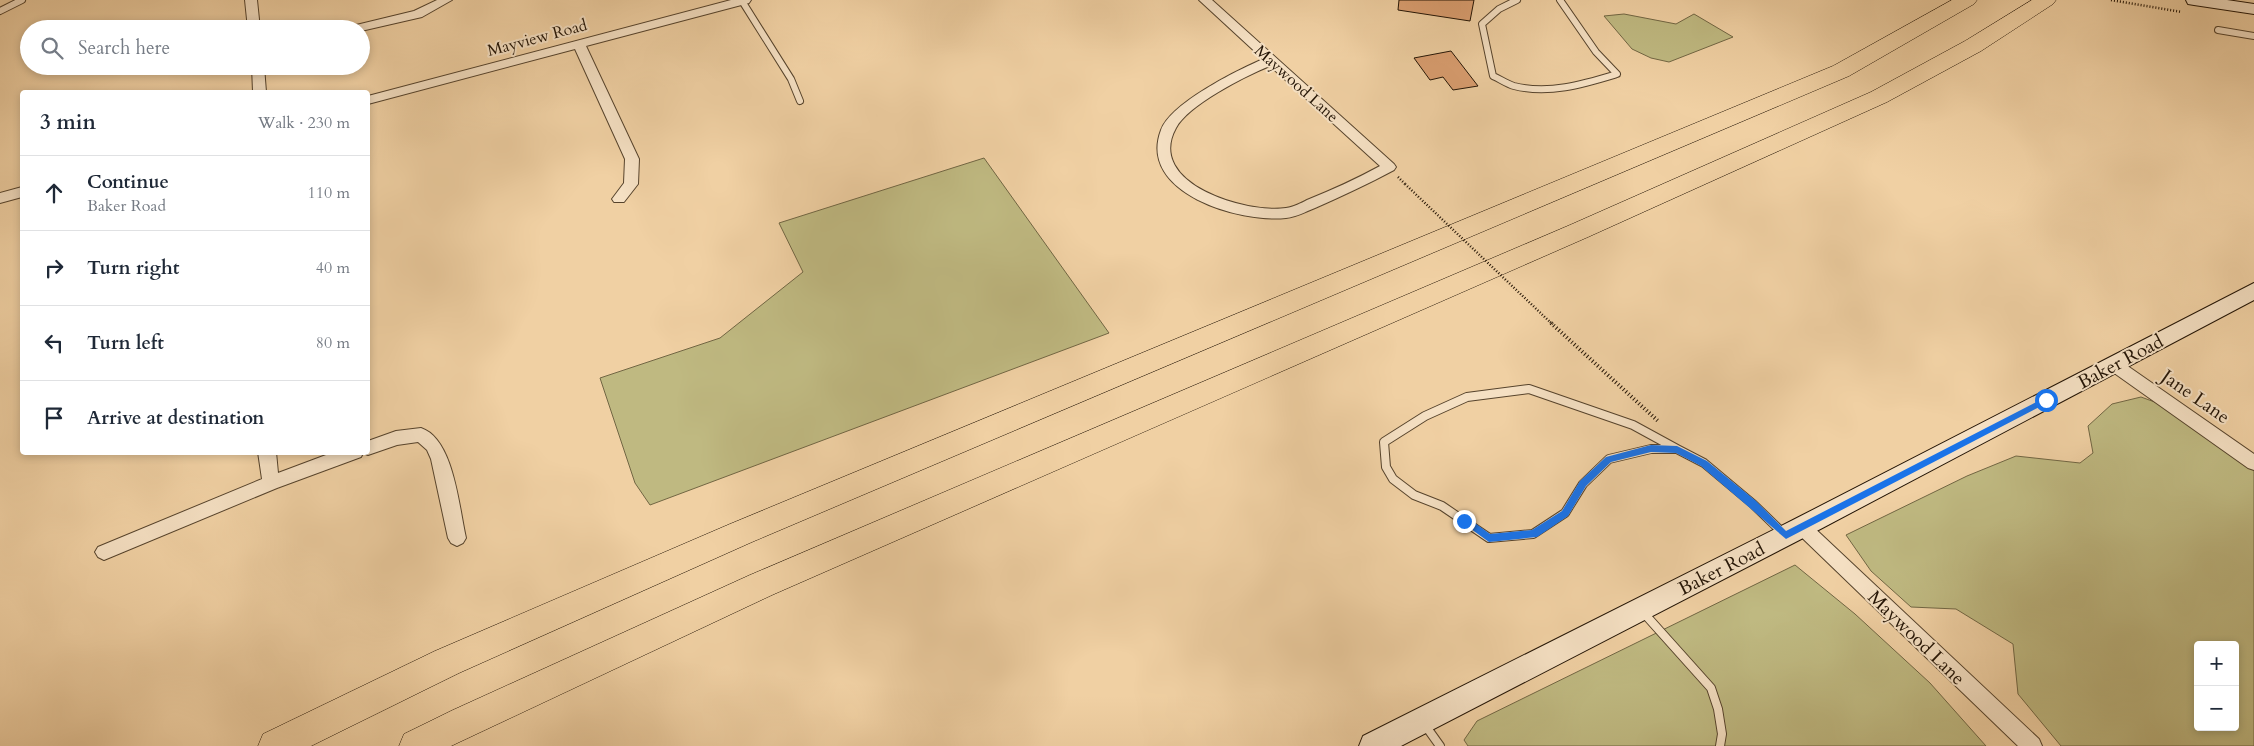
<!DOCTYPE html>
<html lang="en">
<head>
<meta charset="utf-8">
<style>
  :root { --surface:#fff; --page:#f6f6f7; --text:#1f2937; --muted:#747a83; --line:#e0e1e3 }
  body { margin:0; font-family:Cardo,serif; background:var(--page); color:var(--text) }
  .controls { position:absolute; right:15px; bottom:15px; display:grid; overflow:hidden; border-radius:5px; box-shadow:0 2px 8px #0003 }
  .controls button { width:45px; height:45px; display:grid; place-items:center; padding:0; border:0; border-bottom:1px solid var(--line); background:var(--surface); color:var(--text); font:25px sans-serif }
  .stop { position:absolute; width:15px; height:15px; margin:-11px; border:4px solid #1a73e8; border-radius:50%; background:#fff }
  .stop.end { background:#1a73e8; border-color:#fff; box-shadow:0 1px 5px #0008 }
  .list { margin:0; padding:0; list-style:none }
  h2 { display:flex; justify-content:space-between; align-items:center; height:65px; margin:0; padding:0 20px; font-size:21px }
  h2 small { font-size:16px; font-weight:400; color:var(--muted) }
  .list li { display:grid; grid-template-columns:32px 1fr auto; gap:15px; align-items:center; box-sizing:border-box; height:75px; padding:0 20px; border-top:1px solid var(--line) }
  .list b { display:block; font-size:19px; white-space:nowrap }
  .list p { margin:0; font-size:16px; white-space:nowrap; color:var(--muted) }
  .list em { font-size:16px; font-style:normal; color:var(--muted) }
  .icon { flex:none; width:28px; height:28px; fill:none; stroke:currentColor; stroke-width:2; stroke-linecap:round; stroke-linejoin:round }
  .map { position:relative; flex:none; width:2254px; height:746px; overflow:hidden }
  .search { position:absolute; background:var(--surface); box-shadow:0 2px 8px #0003; left:20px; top:20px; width:350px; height:55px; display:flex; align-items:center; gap:12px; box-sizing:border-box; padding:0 18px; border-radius:28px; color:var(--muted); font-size:19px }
  .panel { position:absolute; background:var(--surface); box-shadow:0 2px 8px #0003; left:20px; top:90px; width:350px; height:365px; border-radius:5px }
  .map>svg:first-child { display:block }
  .green { fill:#bfb981; stroke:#716643; fill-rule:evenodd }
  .building { fill:#db9f71; stroke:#231405 }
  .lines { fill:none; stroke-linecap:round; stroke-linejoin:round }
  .lane-far1-casing { stroke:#56432c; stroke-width:8 }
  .lane-casing { stroke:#56432c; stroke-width:10 }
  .street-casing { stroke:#56432c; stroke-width:2 }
  .secondary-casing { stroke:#231405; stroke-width:2 }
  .highway-casing { stroke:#231405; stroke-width:1 }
  .path-far1 { stroke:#231405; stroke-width:2.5; stroke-dasharray:1 2; stroke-linecap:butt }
  .path { stroke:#231405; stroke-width:4; stroke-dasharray:1 2.5; stroke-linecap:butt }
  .lane-far1 { stroke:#f5e0c3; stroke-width:6 }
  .lane { stroke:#f5e0c3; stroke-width:8 }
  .street { fill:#f5e0c3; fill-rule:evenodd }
  .secondary { fill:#f5e0c3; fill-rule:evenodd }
  .highway { fill:#f0d0a3; fill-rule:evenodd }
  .path-bridge { stroke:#231405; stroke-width:2.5; stroke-dasharray:1 2; stroke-linecap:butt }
  .route { fill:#1a73e8 }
  .labels { text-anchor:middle; stroke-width:4; stroke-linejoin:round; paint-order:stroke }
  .far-street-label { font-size:16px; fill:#231405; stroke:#f5e0c3 }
  .street-label { font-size:19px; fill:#231405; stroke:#f5e0c3 }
</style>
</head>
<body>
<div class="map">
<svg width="2254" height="746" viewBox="0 0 2254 746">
  <rect width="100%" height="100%" fill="#f0d0a3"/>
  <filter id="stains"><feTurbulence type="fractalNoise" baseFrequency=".004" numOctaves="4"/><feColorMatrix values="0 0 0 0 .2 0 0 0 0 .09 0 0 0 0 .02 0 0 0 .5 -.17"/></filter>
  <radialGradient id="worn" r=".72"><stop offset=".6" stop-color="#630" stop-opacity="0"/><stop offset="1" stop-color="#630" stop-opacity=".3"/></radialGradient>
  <!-- green -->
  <path class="green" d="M1624 14 1676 24 1694 14 1733 37 1669 62 1651 58 1632 49 1604 16Z
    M984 158 1109 333 650 505 635 483 600 378 720 338 803 272 779 223Z
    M2141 397 2182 412 2254 463V746H2061L2018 694 2013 644 1956 609 1911 607 1871 571 1846 535 1967 476 2016 456 2080 463 2093 453 2088 426 2112 404ZM2198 645H2235V727H2198Z
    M1795 565 1855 614 1930 683 1986 746H1468L1464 740 1477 721Z"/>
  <!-- building -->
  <path class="building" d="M1399 0H1474L1470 21 1398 10Z
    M1451 51 1478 86 1453 90 1443 77 1430 80 1414 58Z"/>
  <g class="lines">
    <!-- lane-far1 casing -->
    <g class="lane-far1-casing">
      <path id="lane-far1" d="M1517 0 1499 9 1482 24 1493 76C1500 79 1507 84 1514 86 1549 95 1584 84 1617 74L1596 52 1560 0
        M742 1 791 79 800 101
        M0 11 22 0
        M2218 30 2254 36"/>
    </g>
    <!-- lane casing -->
    <g class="lane-casing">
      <path id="lane" d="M1529 389 1633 425 1677 449H1651L1609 459 1583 484 1565 513 1533 534 1489 538 1442 506 1414 495 1393 479 1386 467 1384 442 1425 416 1467 397Z
        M1677 449 1704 463 1753 504 1784 534
        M1642 611 1711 688 1718 709 1722 734 1720 746
        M1425 725 1440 746"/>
    </g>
    <!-- street casing -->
    <g class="street-casing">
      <path id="street" d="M245 0H257L260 29H248Z
        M437 0H452L422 17 361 31V29H350L352 26 414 11Z
        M731 0H751L749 3 586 46 639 159 638 184 624 202H614L612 199 624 183 625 159 575 49 368 104V96Z
        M1199 0H1212L1394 164 1396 167 1394 170C1368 184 1342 196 1315 208 1305 212 1296 217 1286 218 1240 223 1137 193 1161 130 1171 103 1236 71 1263 59ZM1270 66 1380 166C1356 179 1332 190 1307 200 1301 203 1294 207 1286 208 1247 214 1145 184 1176 128 1188 105 1245 76 1270 66Z
        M252 66H264L266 92H253Z
        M22 187V197L0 203V193Z
        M2113 358 2119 360 2254 454V470L2248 468 2107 368 2105 364 2107 360Z
        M421 428C454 439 459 508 466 538L463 543 457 546 451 543 448 538 431 459 427 450 418 442 397 445 368 455 363 453 361 457 277 488 104 560 98 557 95 552 98 547 262 479 258 452H276L278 473 334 452H368V441L396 431Z
        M1802 519 1808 522 2039 739 2042 746H2018L1796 532 1793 527 1796 522Z"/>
    </g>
    <!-- secondary casing -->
    <g class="secondary-casing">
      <path id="secondary" d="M2186 0H2227L2254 4V14L2194 5 2188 4Z
        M2254 283V300L1811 534 1401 746H1359L1363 736 1793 520Z"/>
    </g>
    <!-- highway casing -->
    <g class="highway-casing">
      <path id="highway" d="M1952 0H1977L1974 4 1849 76 752 542 459 673 311 746H258L263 734 435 651 730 524 1833 66Z
        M2032 0H2056L2053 4 1981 51 1887 102 1588 237 772 595 451 746H399L404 734 453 710 750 575 1570 225 1871 92 1965 41Z"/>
    </g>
    <!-- path-far1 -->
    <path class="path-far1" d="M2111 0 2182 12
      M1398 177 1405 184
      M1550 322 1553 324"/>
    <!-- path -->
    <path class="path" d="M1551 323 1658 421"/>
    <!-- lane-far1 -->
    <use href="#lane-far1" class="lane-far1"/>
    <!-- lane -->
    <use href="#lane" class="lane"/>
    <!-- street -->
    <use href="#street" class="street"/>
    <!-- secondary -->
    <use href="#secondary" class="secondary"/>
    <!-- highway -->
    <use href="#highway" class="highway"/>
    <!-- path-bridge -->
    <path class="path-bridge" d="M1405 184 1550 322"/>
  </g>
  <!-- route -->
  <path class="route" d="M2046 397 2049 398V402L1786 539 1701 466 1676 453 1651 452 1611 462 1586 486 1568 516 1537 537 1489 542 1460 521 1461 518H1468L1490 534 1532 530 1562 511 1580 481 1606 457 1651 445 1677 446 1707 461 1756 501 1786 531Z"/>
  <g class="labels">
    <!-- far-street labels -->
    <g class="far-street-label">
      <text transform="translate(537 37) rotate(-15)" y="6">Mayview Road</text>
      <text transform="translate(1297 83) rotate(42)" y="6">Maywood Lane</text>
    </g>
    <!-- street labels -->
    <g class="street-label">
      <text transform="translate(2120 361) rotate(-28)" y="7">Baker Road</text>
      <text transform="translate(2196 396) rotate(35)" y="7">Jane Lane</text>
      <text transform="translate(1721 568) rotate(-27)" y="7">Baker Road</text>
      <text transform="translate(1917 637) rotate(44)" y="7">Maywood Lane</text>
    </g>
  </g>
  <rect width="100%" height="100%" filter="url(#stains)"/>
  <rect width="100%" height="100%" fill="url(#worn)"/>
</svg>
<div class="controls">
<button>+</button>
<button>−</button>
</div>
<div class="stop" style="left:2046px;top:400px"></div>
<div class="stop end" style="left:1464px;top:521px"></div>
<div class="search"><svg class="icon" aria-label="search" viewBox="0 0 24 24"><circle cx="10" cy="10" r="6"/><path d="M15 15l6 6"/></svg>Search here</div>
<section class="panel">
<h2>3 min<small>Walk · 230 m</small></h2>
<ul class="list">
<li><svg class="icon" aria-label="ahead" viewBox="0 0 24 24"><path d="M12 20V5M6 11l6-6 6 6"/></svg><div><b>Continue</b><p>Baker Road</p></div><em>110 m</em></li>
<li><svg class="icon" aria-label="right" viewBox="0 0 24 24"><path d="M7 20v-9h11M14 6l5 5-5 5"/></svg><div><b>Turn right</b></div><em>40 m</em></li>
<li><svg class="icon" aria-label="left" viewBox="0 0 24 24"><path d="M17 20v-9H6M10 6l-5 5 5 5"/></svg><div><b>Turn left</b></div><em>80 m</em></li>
<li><svg class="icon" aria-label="arrive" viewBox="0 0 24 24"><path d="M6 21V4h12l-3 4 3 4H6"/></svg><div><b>Arrive at destination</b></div></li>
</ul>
</section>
</div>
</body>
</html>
